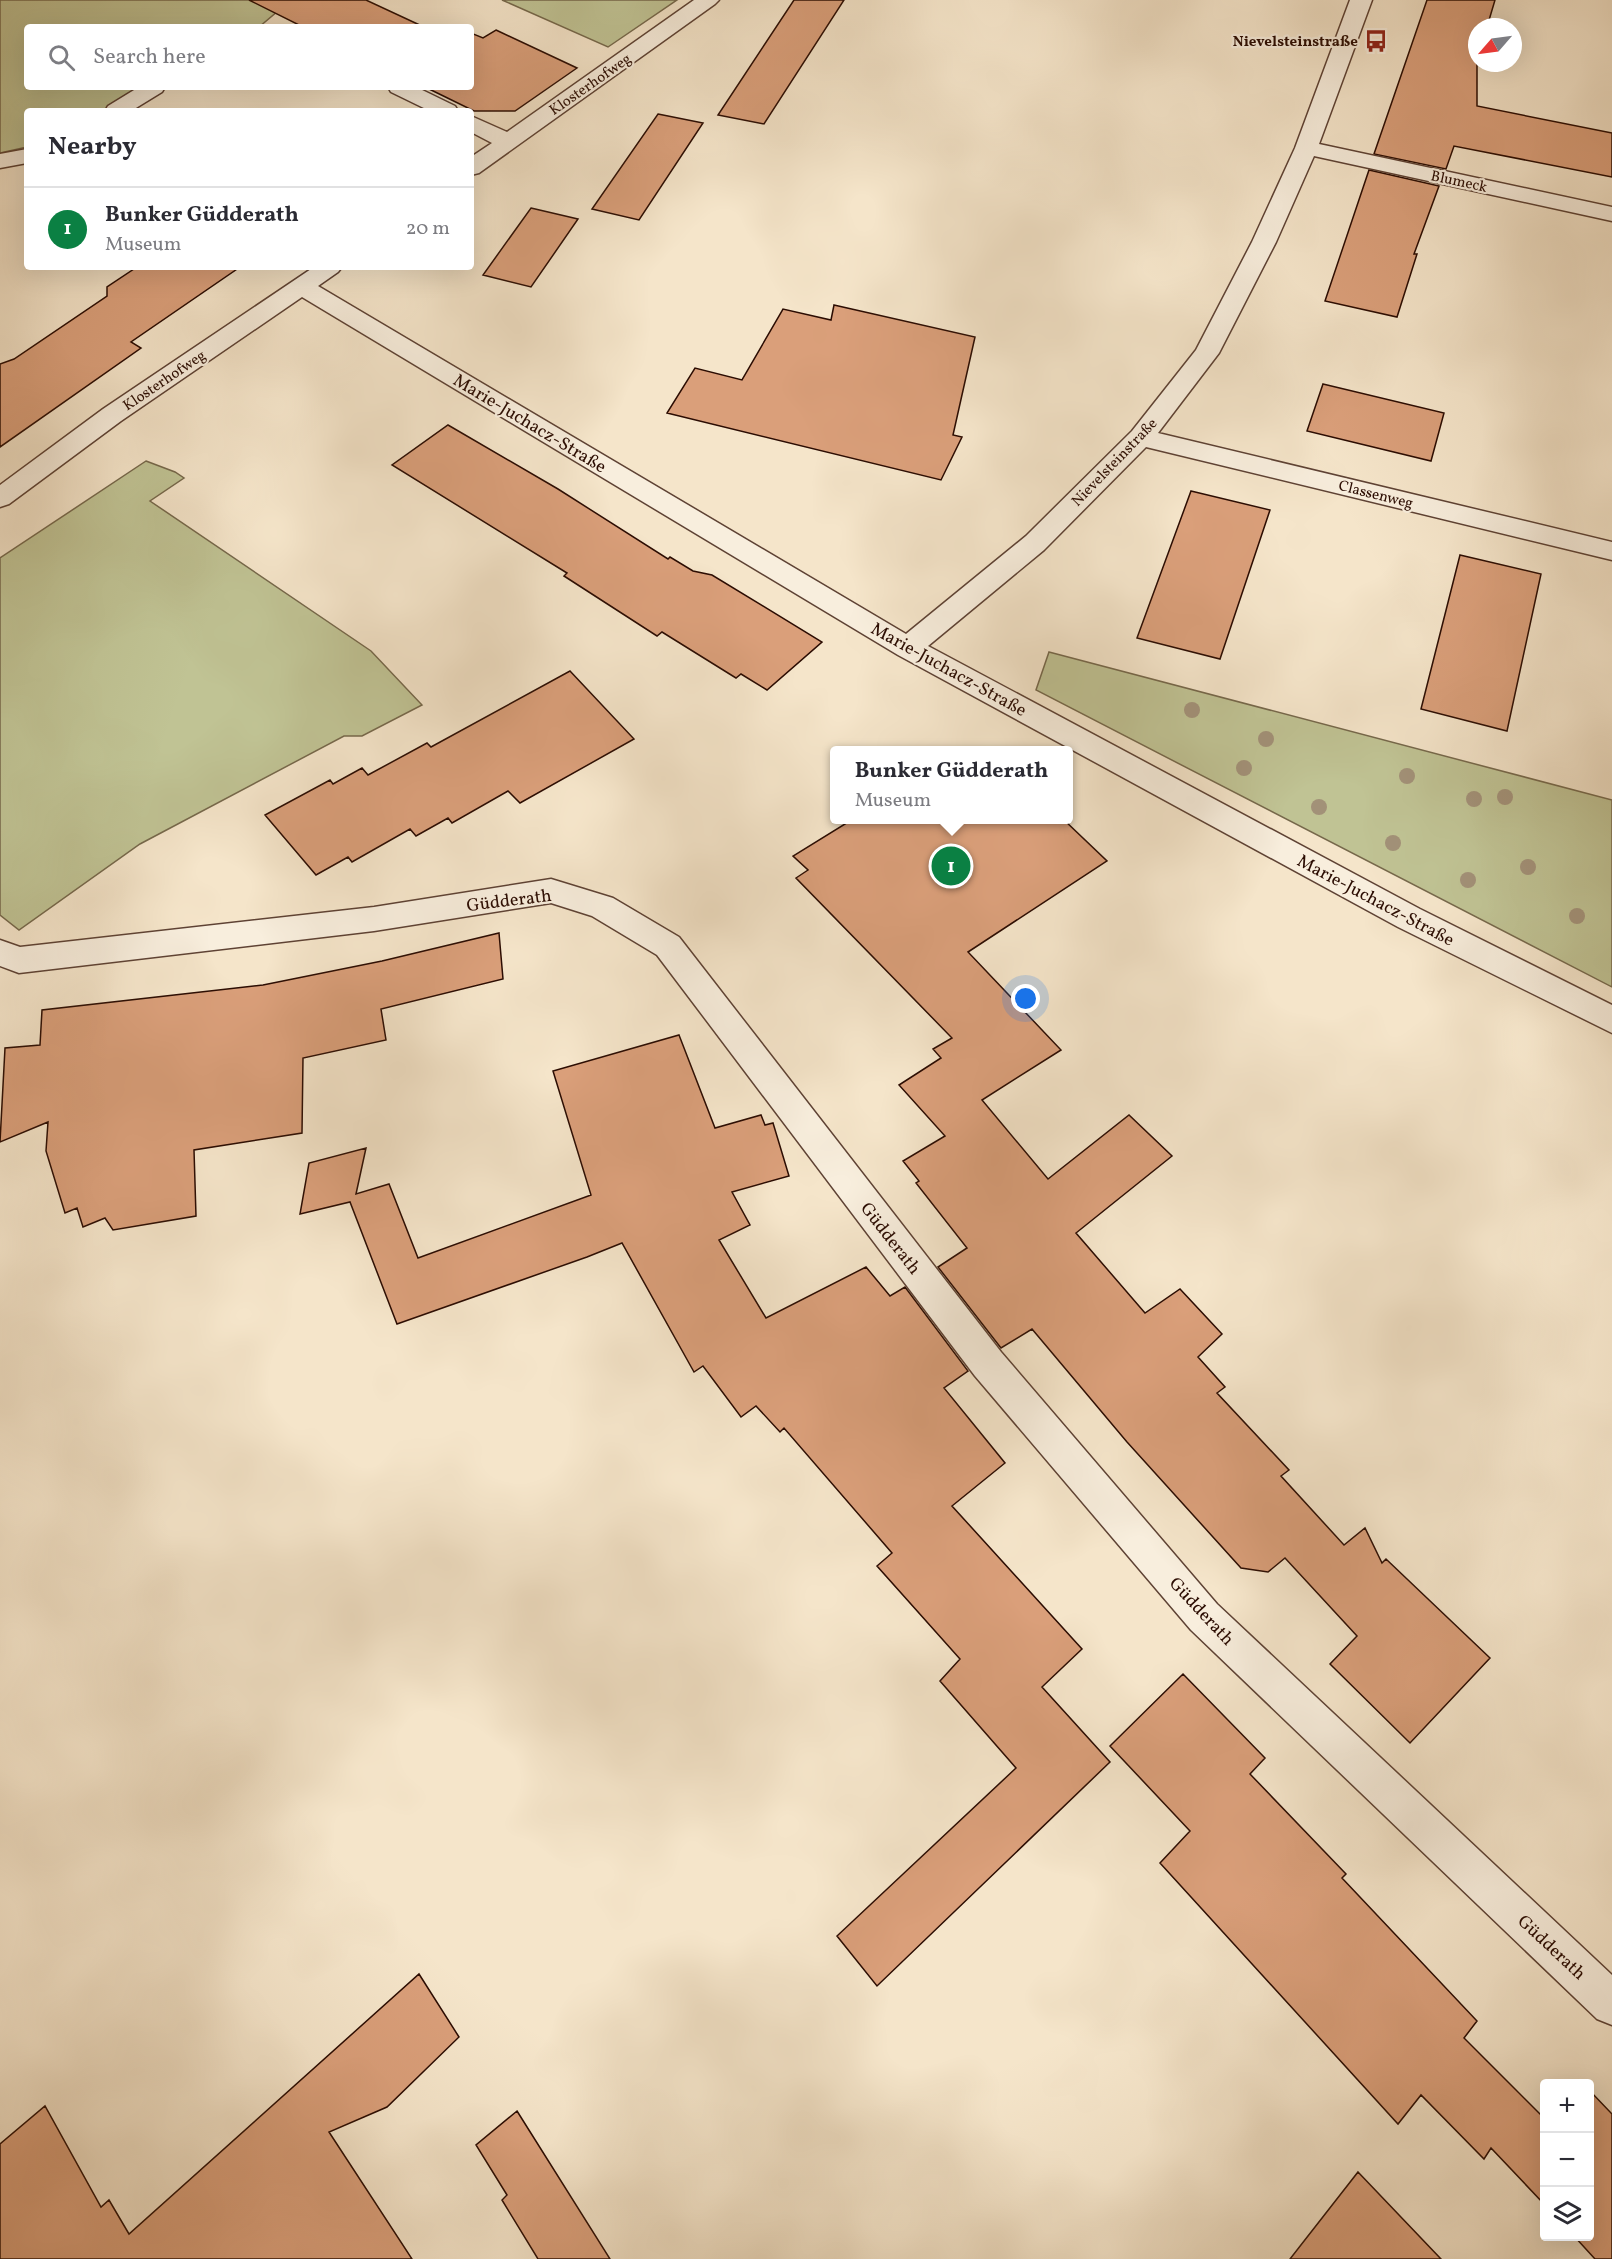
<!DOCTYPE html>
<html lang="en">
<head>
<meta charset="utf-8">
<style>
  :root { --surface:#fff; --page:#f2f2f3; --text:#2b2b33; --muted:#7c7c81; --line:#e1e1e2; --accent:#0b8043 }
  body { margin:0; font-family:Vollkorn,serif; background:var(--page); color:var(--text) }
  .controls { position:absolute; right:18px; bottom:18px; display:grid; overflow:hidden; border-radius:6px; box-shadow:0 6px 24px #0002 }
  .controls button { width:54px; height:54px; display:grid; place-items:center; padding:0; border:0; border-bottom:2px solid var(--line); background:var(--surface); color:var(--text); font:30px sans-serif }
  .compass { position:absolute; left:1468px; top:18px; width:54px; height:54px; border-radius:50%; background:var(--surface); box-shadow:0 6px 24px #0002; rotate:242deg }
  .you { position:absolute; left:1026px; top:999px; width:21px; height:21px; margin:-15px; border:4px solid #fff; border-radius:50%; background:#1a73e8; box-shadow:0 0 0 9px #1a73e833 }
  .badge { display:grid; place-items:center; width:39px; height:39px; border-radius:50%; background:var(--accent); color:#fff; font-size:20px; font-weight:700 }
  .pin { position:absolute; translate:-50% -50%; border:3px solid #fff; box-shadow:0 2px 6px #0006 }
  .popup { position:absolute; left:830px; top:746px; width:243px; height:78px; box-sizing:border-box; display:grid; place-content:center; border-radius:6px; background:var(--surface); filter:drop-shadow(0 2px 4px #0005); font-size:20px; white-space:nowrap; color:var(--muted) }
  .popup b { font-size:22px; color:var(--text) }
  .popup::after { content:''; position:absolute; left:50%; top:100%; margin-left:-12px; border:12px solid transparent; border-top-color:var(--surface) }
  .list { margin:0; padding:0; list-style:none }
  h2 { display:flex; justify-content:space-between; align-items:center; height:78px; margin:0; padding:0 24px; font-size:26px }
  h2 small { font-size:20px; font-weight:400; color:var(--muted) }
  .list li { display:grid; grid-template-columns:39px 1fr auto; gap:18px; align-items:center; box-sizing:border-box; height:84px; padding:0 24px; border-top:2px solid var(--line) }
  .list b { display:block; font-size:22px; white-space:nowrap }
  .list p { margin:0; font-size:20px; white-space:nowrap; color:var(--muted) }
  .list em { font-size:20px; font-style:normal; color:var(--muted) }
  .icon { flex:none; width:33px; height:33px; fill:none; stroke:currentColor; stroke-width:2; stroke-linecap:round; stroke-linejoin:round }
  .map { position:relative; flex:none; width:1612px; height:2259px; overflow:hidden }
  .search { position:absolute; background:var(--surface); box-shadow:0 6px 24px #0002; left:24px; top:24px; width:450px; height:66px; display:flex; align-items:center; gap:15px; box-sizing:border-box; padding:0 21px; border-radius:6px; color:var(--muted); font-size:22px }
  .panel { position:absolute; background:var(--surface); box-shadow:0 6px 24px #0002; left:24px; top:108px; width:450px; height:162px; border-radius:6px }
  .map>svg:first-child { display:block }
  .green { fill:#c0c394; stroke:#76684b; stroke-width:1.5 }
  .building { fill:#da9f7a; stroke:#2b0c02; stroke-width:1.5 }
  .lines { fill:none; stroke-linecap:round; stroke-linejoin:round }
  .minor-casing { stroke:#5e4234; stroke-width:3 }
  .minor { fill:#f8eedd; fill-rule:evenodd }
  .tree { fill:#a29178 }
  .labels { text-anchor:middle; stroke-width:4.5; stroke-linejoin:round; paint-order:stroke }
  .far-poi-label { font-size:15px; font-weight:bold; fill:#2b0c02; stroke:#f8eedd; text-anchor:end }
  .far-street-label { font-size:15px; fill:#2b0c02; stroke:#f8eedd }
  .street-label { font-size:18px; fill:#2b0c02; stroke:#f8eedd }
</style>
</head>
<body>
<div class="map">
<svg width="1612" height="2259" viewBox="0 0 1612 2259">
  <rect width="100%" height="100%" fill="#f5e5ca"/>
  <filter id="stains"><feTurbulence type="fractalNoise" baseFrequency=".00333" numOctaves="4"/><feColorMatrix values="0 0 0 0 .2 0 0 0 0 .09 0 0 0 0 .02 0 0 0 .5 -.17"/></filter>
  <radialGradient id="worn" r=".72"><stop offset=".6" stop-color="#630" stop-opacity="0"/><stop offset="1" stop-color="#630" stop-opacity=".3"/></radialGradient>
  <!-- green -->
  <path class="green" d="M0 0H291L259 27H27V87H142L103 111H27V147L0 153Z
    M502 0H677L608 47Z
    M146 461 175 472 184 478 150 501 371 651 422 705 362 736H344L140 844 19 930 0 915V558Z
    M1049 652 1612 800V987L1036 690Z"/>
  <!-- building -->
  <path class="building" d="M249 0H366L424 27H303Z
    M794 0H844L764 124 718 115Z
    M1427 0H1495L1487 27H1477V106L1612 133V177L1454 146 1446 169 1374 154Z
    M496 30 577 68 515 111H474L425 87H471V33L483 38Z
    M658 114 703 123 639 220 592 209Z
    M1369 170 1439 186 1414 254H1417L1397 317 1325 301Z
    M531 208 578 219 531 287 483 275Z
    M137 267H240L131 342 141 348 0 447V364L14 359 107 296V287Z
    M834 305 975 337 953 435 962 437 941 480 667 413 695 368 742 380 783 309 831 320Z
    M1323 384 1444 413 1431 461 1307 431Z
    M448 425 558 489 668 559 670 557 693 571 712 575 822 642 767 690 741 674 736 678 662 632 657 636 564 576 567 573 392 465Z
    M1191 491 1270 510 1220 659 1137 638Z
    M1460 555 1541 574 1507 731 1421 709Z
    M570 671 634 739 520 803 508 791 452 823 448 818 416 836 410 829 352 862 348 857 316 875 265 815 330 780 333 784 362 768 368 775 427 743 431 747Z
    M853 819H1063L1107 861 968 952 1061 1050 982 1100 1048 1179 1129 1115 1172 1156 1076 1233 1145 1313 1180 1289 1222 1334 1198 1357 1225 1387 1217 1393 1289 1470 1281 1476 1344 1545 1365 1528 1382 1563 1386 1559 1490 1658 1410 1743 1330 1664 1357 1636 1285 1558 1268 1572 1241 1568 1127 1442 1032 1329 1001 1348 938 1267 967 1248 916 1183 919 1181 903 1161 945 1136 899 1085 941 1058 933 1049 952 1038 796 878 808 870 793 856Z
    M499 933 503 979 381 1009 386 1040 303 1058 302 1133 194 1150 196 1216 113 1230 105 1218 83 1227 77 1208 65 1213 46 1151 48 1122 0 1142 5 1048 40 1045 42 1010 263 985 382 961Z
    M679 1035 715 1128 761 1115 765 1125 773 1123 789 1176 732 1192 750 1225 719 1240 766 1318 866 1267 890 1296 905 1287 968 1371 944 1388 1005 1463 952 1506 1082 1649 1042 1687 1110 1762 877 1986 837 1936 1016 1768 940 1681 960 1659 877 1566 892 1553 784 1428 780 1432 756 1406 741 1417 703 1366 694 1372 622 1243 587 1257 397 1324 350 1202 300 1214 309 1163 366 1148 356 1194 389 1184 418 1258 591 1195 553 1071Z
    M1183 1674 1265 1758 1250 1774 1346 1874 1342 1878 1477 2021 1464 2038 1545 2119V2205L1491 2148 1484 2159 1421 2095 1398 2124 1160 1863 1190 1831 1110 1746Z
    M419 1974 459 2037 387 2107 329 2132 412 2259H0V2144L45 2106 101 2207 109 2200 129 2234Z
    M1590 2091 1612 2114V2259H1595L1574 2236H1590Z
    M517 2111 610 2259H538L502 2200 507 2195 476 2145Z
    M1358 2172 1441 2259H1290Z"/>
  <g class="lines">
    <!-- minor casing -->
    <g class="minor-casing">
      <path id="minor" d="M694 0H719L715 4 479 173 471 175V157L492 143 471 132V116L507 132Z
        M1350 0H1372L1319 144 1612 207V221L1314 156 1276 242 1219 353 1158 433 1612 542V560L1146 447 1044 550 928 646 1420 909 1612 1005V1033L1398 927 898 655 302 297 121 421 9 504 0 507V485L103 409 314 267H342L338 272 318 286 906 634 1026 536 1132 431 1196 350 1252 242 1295 148Z
        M139 87H165L162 92 131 111H105L108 106Z
        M388 87H416L455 106 458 111H430L391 92Z
        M27 149V163L0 168V154Z
        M551 879 613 898 679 937 1001 1352 1217 1604 1612 1975V2025L1597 2019 1191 1630 975 1376 657 955 592 916 551 903 374 931 19 973 0 966V940L20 947 374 907Z"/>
    </g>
    <!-- minor -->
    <use href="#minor" class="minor"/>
  </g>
  <!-- trees -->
  <g class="tree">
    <circle cx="1192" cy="710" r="8"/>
    <circle cx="1266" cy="739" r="8"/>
    <circle cx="1244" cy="768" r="8"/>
    <circle cx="1407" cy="776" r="8"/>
    <circle cx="1505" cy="797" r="8"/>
    <circle cx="1474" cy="799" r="8"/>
    <circle cx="1319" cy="807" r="8"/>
    <circle cx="1393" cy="843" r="8"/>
    <circle cx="1528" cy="867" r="8"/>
    <circle cx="1468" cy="880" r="8"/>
    <circle cx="1577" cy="916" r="8"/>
  </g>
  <!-- icons -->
  <defs>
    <g id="bus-bare" transform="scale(1.8)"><path d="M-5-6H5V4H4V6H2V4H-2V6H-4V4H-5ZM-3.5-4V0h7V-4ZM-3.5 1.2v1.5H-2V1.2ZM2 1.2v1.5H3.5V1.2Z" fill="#8f2418" stroke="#f8eedd" stroke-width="2.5" paint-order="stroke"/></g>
  </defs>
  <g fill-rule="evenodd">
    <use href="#bus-bare" x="1376" y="41"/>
  </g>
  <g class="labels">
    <!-- far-poi labels -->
    <g class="far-poi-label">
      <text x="1358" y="46">Nievelsteinstraße</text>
    </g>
    <!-- far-street labels -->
    <g class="far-street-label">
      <text transform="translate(590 84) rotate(-35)" y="5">Klosterhofweg</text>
      <text transform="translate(1459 181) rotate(12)" y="5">Blumeck</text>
      <text transform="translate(164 380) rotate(-34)" y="5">Klosterhofweg</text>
      <text transform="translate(1114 462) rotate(-46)" y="5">Nievelsteinstraße</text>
      <text transform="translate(1376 494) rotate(14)" y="5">Classenweg</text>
    </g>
    <!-- street labels -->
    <g class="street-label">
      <text transform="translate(530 423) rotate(31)" y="6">Marie-Juchacz-Straße</text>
      <text transform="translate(949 669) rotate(29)" y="6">Marie-Juchacz-Straße</text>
      <text transform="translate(509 900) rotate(-7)" y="6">Güdderath</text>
      <text transform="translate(1376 900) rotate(28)" y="6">Marie-Juchacz-Straße</text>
      <text transform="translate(891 1238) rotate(52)" y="6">Güdderath</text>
      <text transform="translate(1202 1611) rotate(47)" y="6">Güdderath</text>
      <text transform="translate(1552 1947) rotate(43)" y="6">Güdderath</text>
    </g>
  </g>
  <rect width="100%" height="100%" filter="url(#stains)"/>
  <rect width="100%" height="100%" fill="url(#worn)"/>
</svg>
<div class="controls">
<button>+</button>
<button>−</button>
<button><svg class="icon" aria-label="layers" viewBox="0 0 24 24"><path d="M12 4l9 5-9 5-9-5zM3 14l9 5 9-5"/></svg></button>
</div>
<svg class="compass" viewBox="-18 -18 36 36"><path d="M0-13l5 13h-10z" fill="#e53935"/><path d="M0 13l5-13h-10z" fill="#7c7c81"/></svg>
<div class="you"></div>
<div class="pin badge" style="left:951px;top:866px">1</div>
<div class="popup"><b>Bunker Güdderath</b>Museum</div>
<div class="search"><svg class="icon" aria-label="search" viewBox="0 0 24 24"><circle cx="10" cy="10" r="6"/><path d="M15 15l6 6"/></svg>Search here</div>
<section class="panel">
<h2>Nearby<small></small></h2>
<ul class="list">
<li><span class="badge">1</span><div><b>Bunker Güdderath</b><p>Museum</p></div><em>20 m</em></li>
</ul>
</section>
</div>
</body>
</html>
